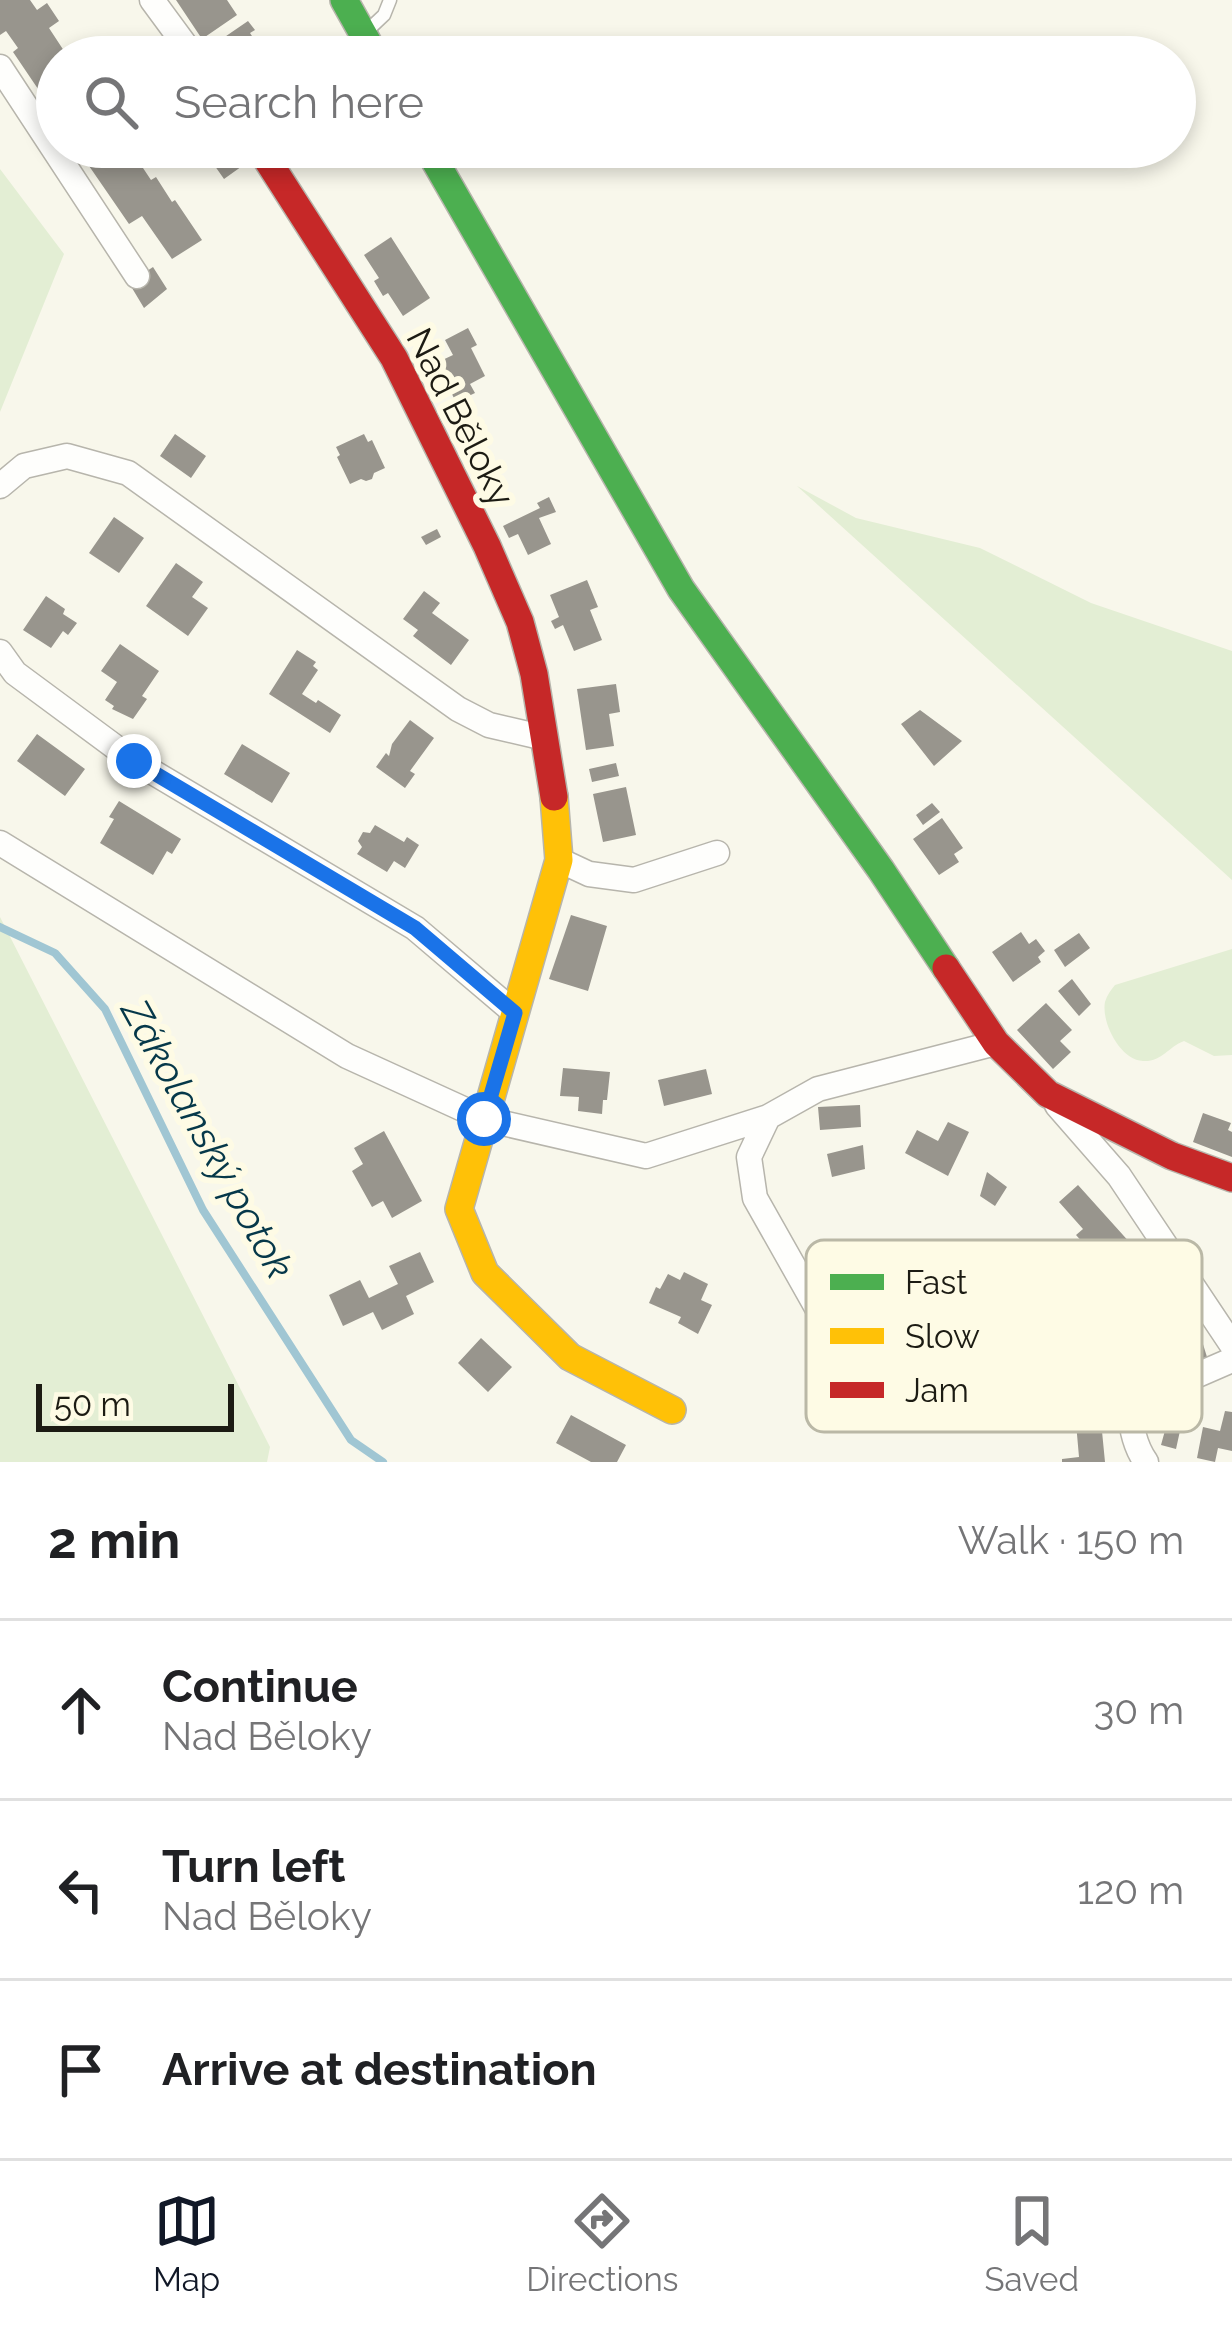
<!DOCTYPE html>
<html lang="en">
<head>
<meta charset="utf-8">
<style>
  :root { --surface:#fff; --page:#f6f6f6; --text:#202124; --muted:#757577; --line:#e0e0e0; --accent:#111827 }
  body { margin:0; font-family:Raleway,sans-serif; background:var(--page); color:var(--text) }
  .scale { position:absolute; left:36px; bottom:30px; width:198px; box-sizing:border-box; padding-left:12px; border:6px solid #1c1b13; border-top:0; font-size:33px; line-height:42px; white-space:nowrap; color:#1c1b13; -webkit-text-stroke:9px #fefbe5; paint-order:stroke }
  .stop { position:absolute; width:36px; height:36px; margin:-27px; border:9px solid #1a73e8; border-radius:50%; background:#fff }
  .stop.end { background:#1a73e8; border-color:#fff; box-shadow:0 3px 12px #0008 }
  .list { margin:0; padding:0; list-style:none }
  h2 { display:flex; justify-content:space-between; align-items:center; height:156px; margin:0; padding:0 48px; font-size:51px }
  h2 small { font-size:39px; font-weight:400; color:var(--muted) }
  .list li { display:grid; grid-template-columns:78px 1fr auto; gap:36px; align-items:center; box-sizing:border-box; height:180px; padding:0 48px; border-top:3px solid var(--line) }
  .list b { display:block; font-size:45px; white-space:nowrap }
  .list p { margin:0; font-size:39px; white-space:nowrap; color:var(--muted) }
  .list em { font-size:39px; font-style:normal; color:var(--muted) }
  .icon { flex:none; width:66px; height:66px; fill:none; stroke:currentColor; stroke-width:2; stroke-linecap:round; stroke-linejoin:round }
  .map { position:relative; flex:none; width:1232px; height:1462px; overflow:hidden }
  .search { position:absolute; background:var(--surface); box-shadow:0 6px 18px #0003; left:36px; right:36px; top:36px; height:132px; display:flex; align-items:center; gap:30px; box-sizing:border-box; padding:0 42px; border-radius:66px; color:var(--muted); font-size:45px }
  .sheet { height:696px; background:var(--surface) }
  nav { display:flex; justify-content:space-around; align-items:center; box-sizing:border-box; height:168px; border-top:3px solid var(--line); background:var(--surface); font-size:33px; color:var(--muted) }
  nav a { display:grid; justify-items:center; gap:6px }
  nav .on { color:var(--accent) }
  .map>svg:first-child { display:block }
  .green { fill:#e3eed4 }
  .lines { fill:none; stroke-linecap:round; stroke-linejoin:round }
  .stream { stroke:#a0c6d3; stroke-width:8 }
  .building { fill:#98958d }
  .lane-casing { stroke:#b7b5ac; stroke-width:15 }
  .street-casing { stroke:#b7b5ac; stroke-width:27 }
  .fast-casing { stroke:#b7b5ac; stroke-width:30 }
  .slow-casing { stroke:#b7b5ac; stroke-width:30 }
  .jam-casing { stroke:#b7b5ac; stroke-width:30 }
  .lane { stroke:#fefefc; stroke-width:12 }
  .street { stroke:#fefefc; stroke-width:24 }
  .fast { stroke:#4caf50; stroke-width:27 }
  .slow { stroke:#ffc107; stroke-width:27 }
  .jam { stroke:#c62828; stroke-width:27 }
  .route { stroke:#1a73e8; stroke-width:15 }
  .labels { text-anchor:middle; stroke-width:12; stroke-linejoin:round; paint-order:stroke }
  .street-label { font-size:36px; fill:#1c1b13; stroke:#fefbe5 }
  .water-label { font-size:39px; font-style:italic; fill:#063849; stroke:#fefbe5 }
  .key { fill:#fefbe5; stroke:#bab8a6; stroke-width:3 }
  .key-label { font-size:33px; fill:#1c1b13 }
</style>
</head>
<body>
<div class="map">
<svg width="1232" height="1462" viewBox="0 0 1232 1462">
  <rect width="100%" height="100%" fill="#f8f7eb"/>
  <!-- green -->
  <path class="green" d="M0 169 64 254 0 412Z
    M797 486 856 518 980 548 1091 603 1232 651V880Z
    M0 917 270 1447 267 1462H0Z
    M1232 949V1055L1214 1056 1184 1041C1168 1047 1162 1062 1143 1061 1120 1060 1101 1022 1105 1002 1107 995 1111 990 1115 985Z"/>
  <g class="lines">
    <!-- stream -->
    <path class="stream" d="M0 927 55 953 105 1009 203 1210 351 1440 383 1462"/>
  </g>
  <!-- building -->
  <path class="building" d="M0 0H30L37 10 47 3 59 21 49 28 68 57H57V117L13 52 18 48 6 31 0 35Z
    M176 0H227L237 15 202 39Z
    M248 21 255 30 250 33 263 53 274 46 281 57H220L213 45Z
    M76 147H129L151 180 156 177 172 202 175 200 202 240 172 259 142 216 129 224Z
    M206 147H234L245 164 224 179 203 149Z
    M391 237 430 298 403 316 388 293 383 296 374 281 379 278 364 255Z
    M153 267 167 289 144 308 129 283Z
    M468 328 477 345 471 348 485 376 470 384 475 393 456 402 436 363 453 355 445 340Z
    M175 434 206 456 191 478 160 456Z
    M364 434 368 442 372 440 385 468 374 473 372 479 366 481 361 479 350 484 337 457 340 455 336 447Z
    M549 497 556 512 539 518 551 544 528 555 518 534 509 538 503 526 540 508 537 503Z
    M114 517 144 538 119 573 89 553Z
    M437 529 441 537 426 545 421 537Z
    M176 563 203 582 192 597 208 608 188 636 146 606Z
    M587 580 598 607 590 610 602 640 574 651 563 625 555 629 551 621 559 617 550 595Z
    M424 591 440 603 432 613 469 640 451 665 413 636 418 630 403 619Z
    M46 596 65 609 63 614 77 623 68 635 63 631 51 648 23 630Z
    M120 644 159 671 142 696 147 699 133 719 112 709 114 706 105 700 117 682 101 671Z
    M297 650 316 662 313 666 318 670 302 694 316 703 318 700 341 715 330 733 269 694Z
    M616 684 620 712 609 714 614 746 586 750 577 689Z
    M920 710 962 741 934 766 901 724Z
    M410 720 434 738 410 771 415 774 405 788 376 767 386 753 389 756 392 744Z
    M37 734 85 769 65 796 17 761Z
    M242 744 290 773 272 803 224 774Z
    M616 763 619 776 592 782 589 769Z
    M626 787 636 835 603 842 593 794Z
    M119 801 181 839 172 854 167 851 153 875 100 843 114 819 109 817Z
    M932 803 940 812 923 825 916 815Z
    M942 818 963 848 954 854 959 862 939 875 913 839Z
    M375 825 404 842 407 837 419 845 405 868 394 861 387 872 357 854 362 847 358 841 363 832 370 833Z
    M571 915 607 926 588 991 549 979Z
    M1021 932 1029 944 1036 939 1045 951 1038 957 1041 962 1013 982 992 952Z
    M1079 933 1090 948 1065 967 1054 950Z
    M1072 979 1091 1004 1079 1016 1058 991Z
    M1046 1003 1072 1030 1060 1041 1071 1052 1053 1069 1017 1030Z
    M563 1068 610 1072 607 1100H603L602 1114 578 1111 579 1097 560 1096Z
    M706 1069 712 1094 664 1106 658 1080Z
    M860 1105 861 1127 820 1130 818 1107Z
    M1203 1113 1231 1123 1228 1130 1232 1132V1157L1193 1142Z
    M948 1122 969 1132 948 1176 905 1153 917 1130 938 1141Z
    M384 1131 422 1201 392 1218 383 1201 372 1207 352 1171 363 1164 354 1148Z
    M863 1145 865 1169 832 1177 827 1154Z
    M987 1172 1007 1187 995 1206 980 1196Z
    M1078 1185 1132 1245 1096 1276 1085 1263 1094 1255 1076 1235 1083 1229 1059 1202Z
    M420 1252 434 1282 406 1296 414 1314 382 1330 373 1312 343 1326 329 1295 360 1280 369 1298 398 1284 389 1266Z
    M684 1272 708 1284 701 1300 712 1305 698 1334 678 1323 681 1317 649 1303 656 1287 660 1289 668 1274 680 1280Z
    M1188 1321 1195 1344 1202 1341 1207 1357 1153 1374 1141 1336Z
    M481 1338 512 1367 488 1392 458 1363Z
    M1187 1399 1176 1449 1161 1445 1172 1405Z
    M1225 1411 1232 1412V1451L1218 1448 1215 1462 1197 1458 1203 1427 1220 1431Z
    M571 1415 626 1445 617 1462H591L556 1443Z
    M1101 1421 1105 1462H1062V1459L1079 1457 1076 1423Z"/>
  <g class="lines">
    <!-- lane casing -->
    <g class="lane-casing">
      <path id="lane" d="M366 32 384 15 390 0"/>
    </g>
    <!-- street casing -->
    <g class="street-casing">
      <path id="street" d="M152 0 194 57
        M0 67 137 276
        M0 486 24 466 67 456 128 473 458 709 489 725 545 738
        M0 652 15 673 134 761 415 928 515 1013
        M0 843 347 1056 485 1119 646 1156 768 1117 818 1089 996 1043
        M559 860 589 874 634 880 717 853
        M1057 1105 1119 1176 1232 1345
        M768 1117 749 1157 755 1198 842 1352 903 1376 1065 1383 1102 1390 1130 1401 1149 1396 1232 1360
        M1130 1401C1130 1423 1133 1444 1146 1462"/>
    </g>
    <!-- fast casing -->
    <g class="fast-casing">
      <path id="fast" d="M344 0 376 57
        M427 147 681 589 881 870 946 968"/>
    </g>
    <!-- slow casing -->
    <g class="slow-casing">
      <path id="slow" d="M554 797 559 860 459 1209 485 1273 570 1357 672 1410"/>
    </g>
    <!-- jam casing -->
    <g class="jam-casing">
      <path id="jam" d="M259 147 394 358 487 546 520 622 534 674 554 797
        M946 968 996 1043 1048 1094 1172 1156 1232 1178"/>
    </g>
    <!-- lane -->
    <use href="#lane" class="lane"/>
    <!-- street -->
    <use href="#street" class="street"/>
    <!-- fast -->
    <use href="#fast" class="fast"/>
    <!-- slow -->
    <use href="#slow" class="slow"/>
    <!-- jam -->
    <use href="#jam" class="jam"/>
  </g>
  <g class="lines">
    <!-- route -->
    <path class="route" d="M134 761 415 928 515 1013 484 1119"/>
  </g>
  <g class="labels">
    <!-- street labels -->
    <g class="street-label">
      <text transform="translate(461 417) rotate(63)" y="13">Nad Běloky</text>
    </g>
    <!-- water labels -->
    <g class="water-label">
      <text transform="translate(208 1139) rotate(61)" y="14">Zákolanský potok</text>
    </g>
  </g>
  <!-- legend -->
  <rect x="806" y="1240" width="396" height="192" rx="18" class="key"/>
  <rect x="830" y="1274" width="54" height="16" fill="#4caf50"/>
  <rect x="830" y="1328" width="54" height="16" fill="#ffc107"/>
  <rect x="830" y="1382" width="54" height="16" fill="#c62828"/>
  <g class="key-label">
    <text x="905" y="1294">Fast</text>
    <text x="905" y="1348">Slow</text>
    <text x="905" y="1402">Jam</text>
  </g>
</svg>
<div class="scale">50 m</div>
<div class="stop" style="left:484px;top:1119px"></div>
<div class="stop end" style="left:134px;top:761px"></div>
<div class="search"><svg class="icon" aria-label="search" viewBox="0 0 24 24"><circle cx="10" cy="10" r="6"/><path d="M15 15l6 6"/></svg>Search here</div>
</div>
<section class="sheet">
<h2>2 min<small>Walk · 150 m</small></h2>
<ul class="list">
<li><svg class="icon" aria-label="ahead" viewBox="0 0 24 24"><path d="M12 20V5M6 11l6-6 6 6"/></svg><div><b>Continue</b><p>Nad Běloky</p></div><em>30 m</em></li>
<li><svg class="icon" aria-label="left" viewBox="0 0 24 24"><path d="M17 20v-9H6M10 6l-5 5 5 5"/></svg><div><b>Turn left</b><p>Nad Běloky</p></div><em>120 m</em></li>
<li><svg class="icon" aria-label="arrive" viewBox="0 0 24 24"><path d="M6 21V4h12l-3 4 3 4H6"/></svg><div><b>Arrive at destination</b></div></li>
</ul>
</section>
<nav>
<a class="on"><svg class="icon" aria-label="map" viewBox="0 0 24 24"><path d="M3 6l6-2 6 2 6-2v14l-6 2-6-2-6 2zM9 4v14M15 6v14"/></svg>Map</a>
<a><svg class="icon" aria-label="directions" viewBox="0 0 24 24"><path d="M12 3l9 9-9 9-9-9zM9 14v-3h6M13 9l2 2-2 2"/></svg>Directions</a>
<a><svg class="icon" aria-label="saved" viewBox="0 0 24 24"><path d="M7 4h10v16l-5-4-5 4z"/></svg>Saved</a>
</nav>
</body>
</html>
